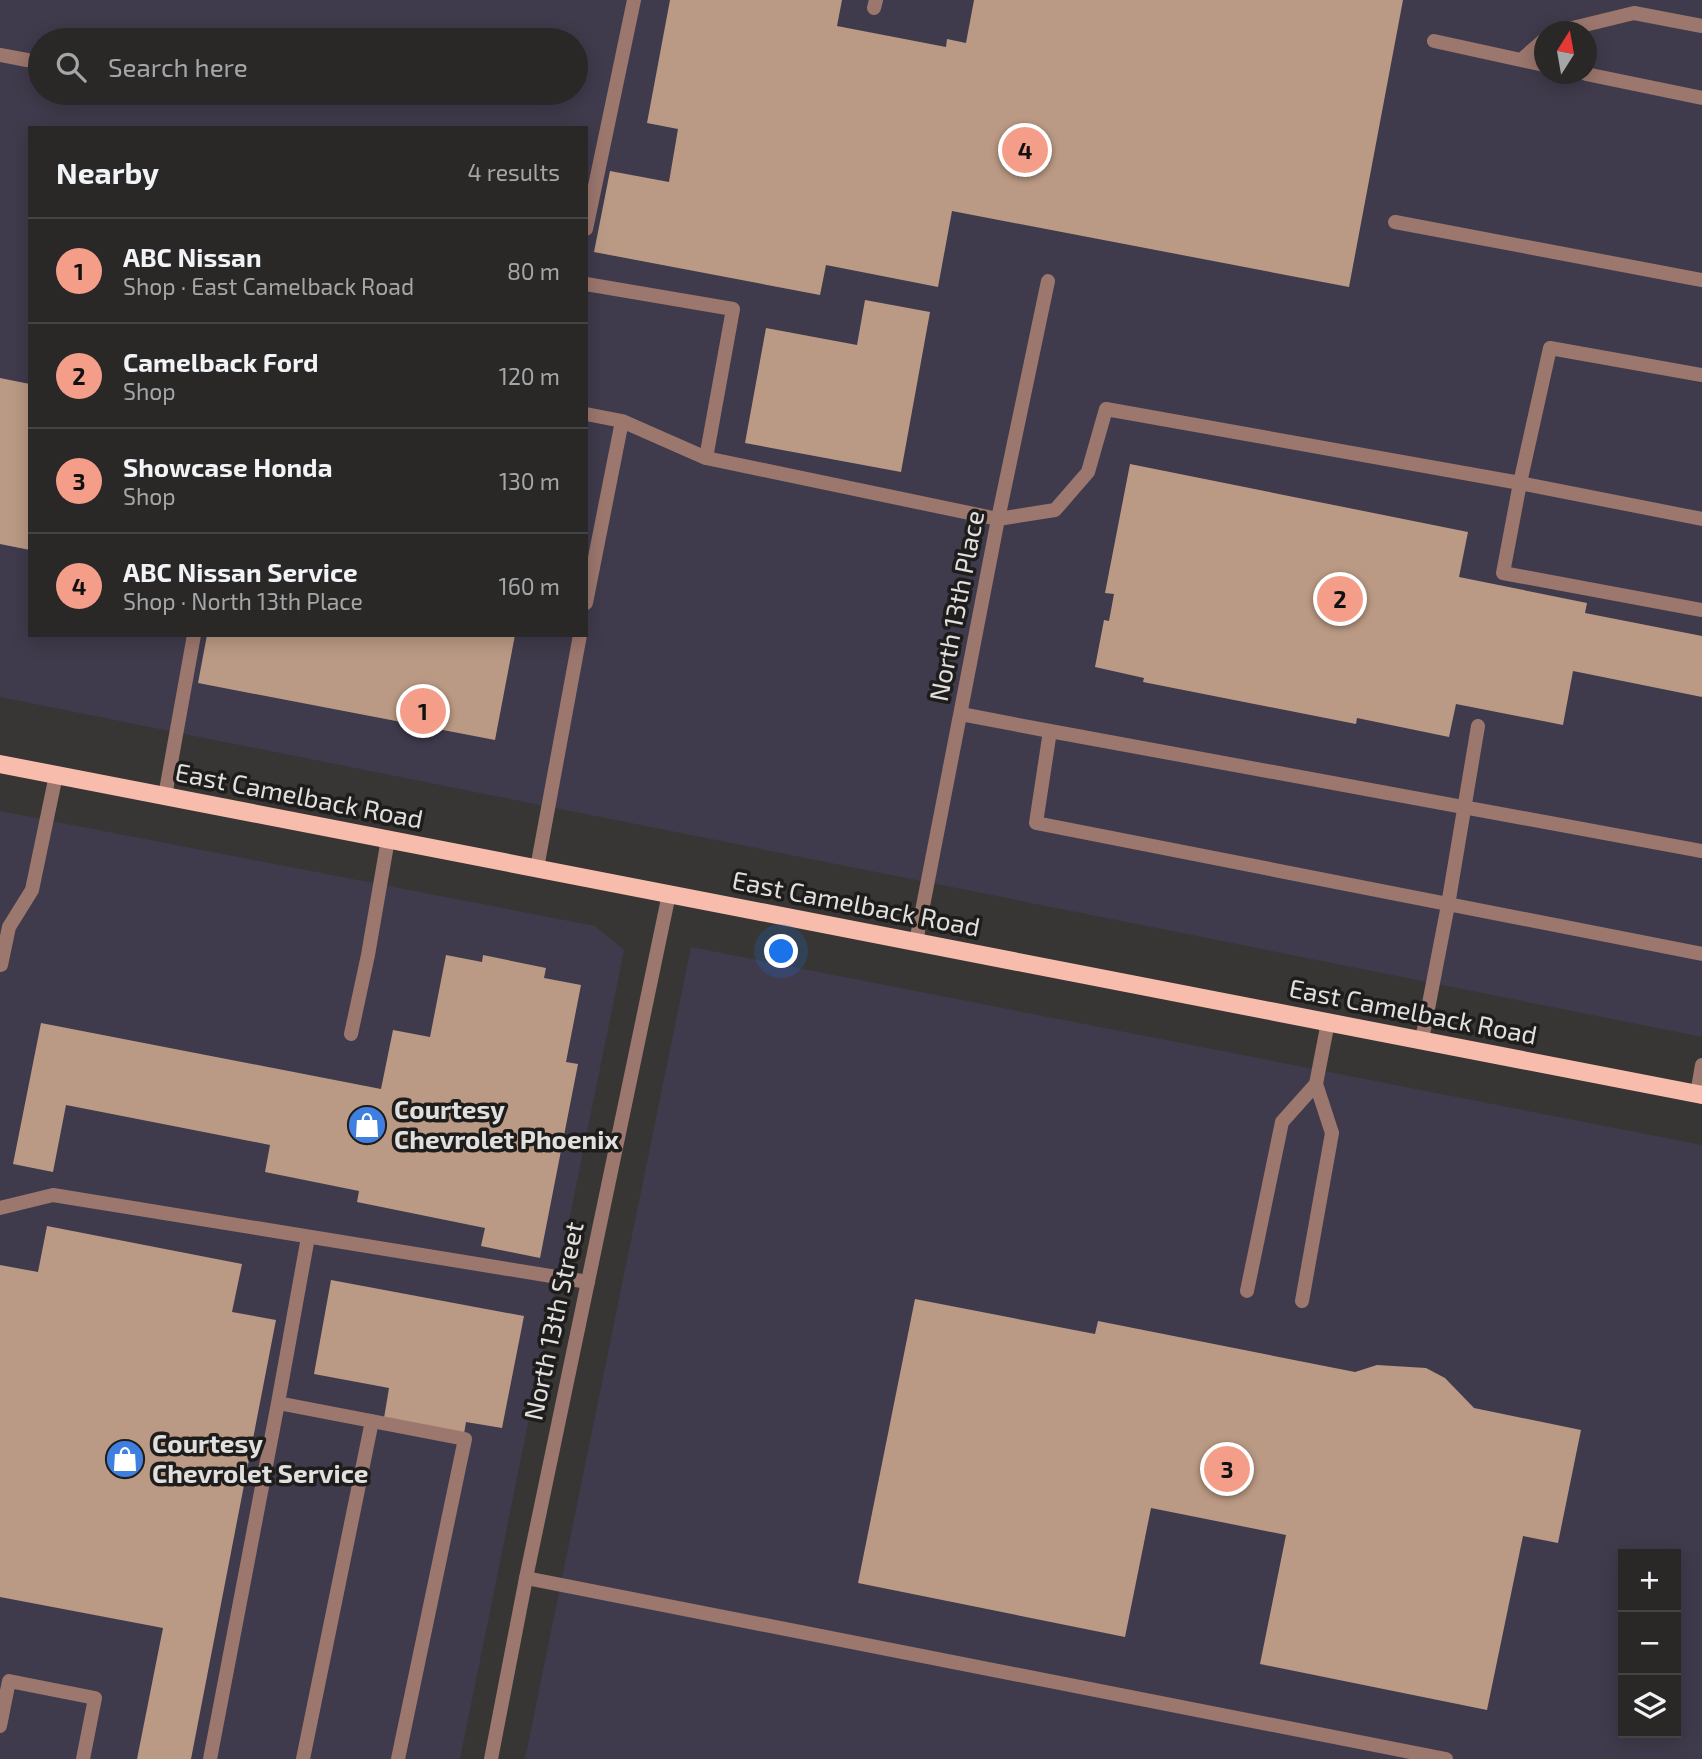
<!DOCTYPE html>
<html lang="en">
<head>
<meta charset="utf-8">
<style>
  :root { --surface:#292827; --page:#353433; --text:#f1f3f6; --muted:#a5a6a7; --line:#454444; --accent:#f49e89 }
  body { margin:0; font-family:"Exo 2",sans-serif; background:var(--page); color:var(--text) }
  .controls { position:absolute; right:21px; bottom:21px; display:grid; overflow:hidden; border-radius:0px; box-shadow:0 4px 18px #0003 }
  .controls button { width:63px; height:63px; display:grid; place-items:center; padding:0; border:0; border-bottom:2px solid var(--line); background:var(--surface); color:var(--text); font:35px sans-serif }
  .compass { position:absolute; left:1534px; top:21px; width:63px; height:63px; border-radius:50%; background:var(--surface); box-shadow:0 4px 18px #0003; rotate:11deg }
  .you { position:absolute; left:782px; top:952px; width:24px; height:24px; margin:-18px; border:5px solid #fff; border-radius:50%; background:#1a73e8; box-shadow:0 0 0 10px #1a73e833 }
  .badge { display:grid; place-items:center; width:46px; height:46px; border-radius:50%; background:var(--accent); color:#111; font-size:23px; font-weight:700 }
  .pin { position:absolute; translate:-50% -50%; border:4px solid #fff; box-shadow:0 2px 7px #0006 }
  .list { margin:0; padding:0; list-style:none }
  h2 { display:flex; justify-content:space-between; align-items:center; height:91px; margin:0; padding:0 28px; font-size:30px }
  h2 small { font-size:23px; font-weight:400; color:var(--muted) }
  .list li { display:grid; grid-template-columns:46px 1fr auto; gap:21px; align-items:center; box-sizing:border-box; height:105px; padding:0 28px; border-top:2px solid var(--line) }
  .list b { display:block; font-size:26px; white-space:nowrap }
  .list p { margin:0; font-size:23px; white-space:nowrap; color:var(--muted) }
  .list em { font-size:23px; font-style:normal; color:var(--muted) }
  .icon { flex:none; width:38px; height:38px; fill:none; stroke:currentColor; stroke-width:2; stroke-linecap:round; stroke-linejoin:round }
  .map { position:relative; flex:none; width:1702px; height:1759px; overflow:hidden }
  .search { position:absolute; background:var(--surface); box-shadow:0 4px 18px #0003; left:28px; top:28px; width:560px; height:77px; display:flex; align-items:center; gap:18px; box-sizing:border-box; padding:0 24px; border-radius:38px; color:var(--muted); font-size:26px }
  .panel { position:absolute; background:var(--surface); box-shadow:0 4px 18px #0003; left:28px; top:126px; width:560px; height:511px; border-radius:0px }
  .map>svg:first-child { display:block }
  .commercial { fill:#3f3b4c; fill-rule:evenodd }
  .building { fill:#ba9a84 }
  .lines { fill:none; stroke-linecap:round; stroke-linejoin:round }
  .lane { stroke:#9c776e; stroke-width:14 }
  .street { stroke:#9c776e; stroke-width:14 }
  .primary { stroke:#f8bcac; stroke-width:18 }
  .labels { text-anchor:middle; stroke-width:7; stroke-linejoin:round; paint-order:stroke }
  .street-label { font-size:26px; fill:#e1e0df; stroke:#1e1d1c }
  .poi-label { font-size:26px; font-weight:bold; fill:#e1e0df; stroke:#1e1d1c; text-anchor:start }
</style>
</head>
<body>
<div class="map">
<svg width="1702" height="1759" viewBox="0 0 1702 1759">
  <rect width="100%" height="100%" fill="#373634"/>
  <!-- commercial -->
  <path class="commercial" d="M0 0H1702V1037L0 697ZM1544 32H1586V74H1544ZM40 40H576V93H40ZM30 128H586V635H30Z
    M0 811 595 926 624 950 460 1759H0Z
    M691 947 1702 1145V1759H525ZM1623 1554H1676V1733H1623Z"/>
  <!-- building -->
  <path class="building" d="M670 0H842L837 26 946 47 947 39 966 43 974 0H1403L1349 287 952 211 938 287 826 265 820 295 594 252 610 171 669 182 678 129 647 123Z
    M865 300 930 312 901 472 745 443 766 328 857 345Z
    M0 378 30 384V550L0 544Z
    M1130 464 1468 532 1459 577 1587 603 1585 613 1702 636V697L1573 671 1563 725 1456 704 1449 737 1357 718 1356 724 1143 682 1144 678 1095 667 1104 620 1109 621 1114 594 1105 593Z
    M207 635H515L495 740 198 683Z
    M446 955 482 962 483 955 546 968 544 978 581 985 566 1062 578 1064 540 1258 481 1246 485 1228 357 1202 359 1191 265 1172 270 1145 66 1105 53 1172 13 1164 41 1023 381 1089 393 1030 430 1037Z
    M47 1226 242 1264 232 1312 276 1320 191 1759H137L163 1628 0 1597V1265L38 1272Z
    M331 1280 524 1316 502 1428 466 1422 464 1434 384 1418 389 1388 314 1374Z
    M915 1299 1095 1334 1098 1321 1355 1372 1377 1365 1426 1368 1445 1378 1474 1408 1581 1430 1558 1543 1523 1536 1487 1710 1260 1664 1286 1535 1151 1508 1125 1637 858 1583Z"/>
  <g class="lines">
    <!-- lane -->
    <path class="lane" d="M874 8 876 0
      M1556 32 1634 13 1702 26
      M1434 41 1544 65
      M0 55 27 60
      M1521 60 1544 40
      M1586 74 1702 98
      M1395 222 1702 280
      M586 229 634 0
      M586 284 733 309 706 458 998 519 1055 510 1088 472 1106 409 1520 483 1550 348 1702 375
      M586 414 622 421 586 603
      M622 421 706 458
      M1702 519 1520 483 1503 573 1702 610
      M961 714 1050 731 1036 823 1702 954
      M1050 731 1702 851
      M165 796 194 635
      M537 868 580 635
      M1 965 9 927 32 890 56 775
      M351 1034 368 955 388 839
      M1422 1040 1448 905 1478 726
      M1697 1094 1702 1065
      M0 1208 53 1195 588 1282
      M1247 1291 1282 1122 1316 1084
      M1302 1301 1332 1133 1316 1084 1328 1022
      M278 1403 465 1439 398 1759
      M526 1578 1446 1759
      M0 1726 9 1681 95 1698 83 1759
      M210 1759 278 1403 308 1237
      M303 1759 372 1421"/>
    <!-- street -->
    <path class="street" d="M916 942 998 519 1048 281
      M491 1759 526 1578 669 894"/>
    <!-- primary -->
    <path class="primary" d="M0 764 1702 1095"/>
  </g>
  <!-- icons -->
  <defs>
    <g id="shop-disc" transform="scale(2.0125)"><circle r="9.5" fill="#3f7fe0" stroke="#1e1d1c"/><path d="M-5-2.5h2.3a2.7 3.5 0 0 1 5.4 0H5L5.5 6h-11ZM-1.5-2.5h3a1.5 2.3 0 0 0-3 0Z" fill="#fff"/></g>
  </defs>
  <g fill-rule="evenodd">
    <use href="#shop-disc" x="367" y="1125"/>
    <use href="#shop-disc" x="125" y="1459"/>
  </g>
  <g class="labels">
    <!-- street labels -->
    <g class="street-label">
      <text transform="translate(957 606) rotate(-79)" y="9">North 13th Place</text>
      <text transform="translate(299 796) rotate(11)" y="9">East Camelback Road</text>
      <text transform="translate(856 904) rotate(11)" y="9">East Camelback Road</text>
      <text transform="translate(1413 1012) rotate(11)" y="9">East Camelback Road</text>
      <text transform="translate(554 1321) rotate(-78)" y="9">North 13th Street</text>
    </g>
    <!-- poi labels -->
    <g class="poi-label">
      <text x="394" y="1119">Courtesy<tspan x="394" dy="30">Chevrolet Phoenix</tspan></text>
      <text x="152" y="1453">Courtesy<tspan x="152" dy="30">Chevrolet Service</tspan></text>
    </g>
  </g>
</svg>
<div class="controls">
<button>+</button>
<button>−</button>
<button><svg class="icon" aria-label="layers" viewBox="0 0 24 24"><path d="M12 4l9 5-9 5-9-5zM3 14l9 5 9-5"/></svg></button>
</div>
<svg class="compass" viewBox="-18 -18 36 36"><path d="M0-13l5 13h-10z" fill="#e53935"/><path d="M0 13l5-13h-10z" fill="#a5a6a7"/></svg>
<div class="you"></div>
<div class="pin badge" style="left:423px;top:711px">1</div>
<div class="pin badge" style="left:1340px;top:599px">2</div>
<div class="pin badge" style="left:1227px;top:1469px">3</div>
<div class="pin badge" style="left:1025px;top:150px">4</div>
<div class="search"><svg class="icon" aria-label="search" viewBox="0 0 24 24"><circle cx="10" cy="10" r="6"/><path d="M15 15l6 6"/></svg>Search here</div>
<section class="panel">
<h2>Nearby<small>4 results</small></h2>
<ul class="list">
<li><span class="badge">1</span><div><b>ABC Nissan</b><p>Shop · East Camelback Road</p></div><em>80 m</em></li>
<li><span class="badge">2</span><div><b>Camelback Ford</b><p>Shop</p></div><em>120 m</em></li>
<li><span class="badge">3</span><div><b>Showcase Honda</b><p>Shop</p></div><em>130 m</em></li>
<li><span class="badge">4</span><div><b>ABC Nissan Service</b><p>Shop · North 13th Place</p></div><em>160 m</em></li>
</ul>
</section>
</div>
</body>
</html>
